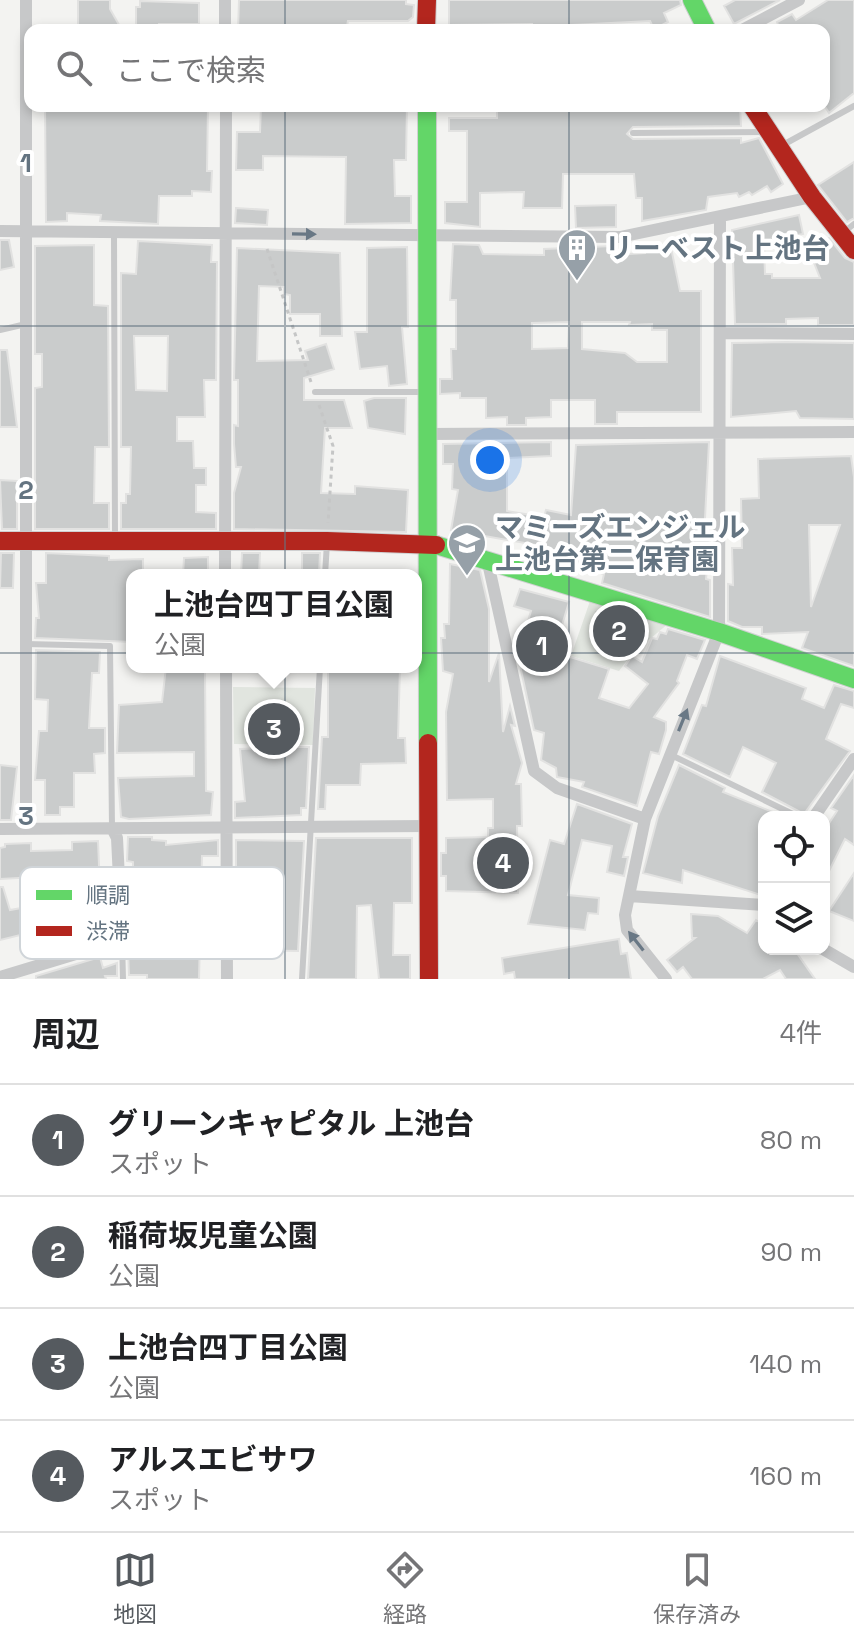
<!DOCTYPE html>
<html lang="ja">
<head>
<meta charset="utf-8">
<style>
  :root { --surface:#fff; --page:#f6f6f6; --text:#202124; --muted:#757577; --line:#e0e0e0; --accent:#555a5f }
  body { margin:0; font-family:"Space Grotesk","Noto Sans JP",sans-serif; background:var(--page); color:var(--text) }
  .controls { position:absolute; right:24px; bottom:24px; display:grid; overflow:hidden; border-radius:16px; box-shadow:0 4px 12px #0003 }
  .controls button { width:72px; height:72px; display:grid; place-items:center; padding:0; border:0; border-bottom:2px solid var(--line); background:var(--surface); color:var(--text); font:40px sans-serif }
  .you { position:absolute; left:490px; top:460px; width:28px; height:28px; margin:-20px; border:6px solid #fff; border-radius:50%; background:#1a73e8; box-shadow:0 0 0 12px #1a73e833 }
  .badge { display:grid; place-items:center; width:52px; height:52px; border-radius:50%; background:var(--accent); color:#fff; font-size:26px; font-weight:700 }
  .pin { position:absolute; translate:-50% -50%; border:4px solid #fff; box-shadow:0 2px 8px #0006 }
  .popup { position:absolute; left:126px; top:569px; width:296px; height:104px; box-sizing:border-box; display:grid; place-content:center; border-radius:16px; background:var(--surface); filter:drop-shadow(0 2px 6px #0005); font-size:26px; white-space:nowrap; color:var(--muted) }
  .popup b { font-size:30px; color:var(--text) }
  .popup::after { content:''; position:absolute; left:50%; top:100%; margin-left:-16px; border:16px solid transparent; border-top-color:var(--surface) }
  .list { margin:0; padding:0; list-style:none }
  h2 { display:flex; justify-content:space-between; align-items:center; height:104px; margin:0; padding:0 32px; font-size:34px }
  h2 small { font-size:26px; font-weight:400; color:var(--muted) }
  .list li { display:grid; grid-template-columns:52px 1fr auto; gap:24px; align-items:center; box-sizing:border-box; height:112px; padding:0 32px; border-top:2px solid var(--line) }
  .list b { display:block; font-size:30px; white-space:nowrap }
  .list p { margin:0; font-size:26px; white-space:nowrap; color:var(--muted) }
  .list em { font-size:26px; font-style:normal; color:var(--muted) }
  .icon { flex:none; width:44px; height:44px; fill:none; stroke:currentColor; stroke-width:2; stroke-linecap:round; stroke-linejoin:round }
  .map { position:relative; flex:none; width:854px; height:979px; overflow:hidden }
  .search { position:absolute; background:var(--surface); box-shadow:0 4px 12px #0003; left:24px; right:24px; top:24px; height:88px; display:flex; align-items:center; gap:20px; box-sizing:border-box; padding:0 28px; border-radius:16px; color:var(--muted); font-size:30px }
  .sheet { height:552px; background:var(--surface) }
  nav { display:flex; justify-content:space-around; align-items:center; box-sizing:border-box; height:112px; border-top:2px solid var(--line); background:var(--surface); font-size:22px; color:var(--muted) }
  nav a { display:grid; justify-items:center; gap:4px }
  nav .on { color:var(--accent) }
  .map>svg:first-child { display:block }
  .green { fill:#e1e5df }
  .building { fill:#cacccc; stroke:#e2e2e1; stroke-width:2; fill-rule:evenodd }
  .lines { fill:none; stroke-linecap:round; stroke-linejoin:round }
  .fast-casing { stroke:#cfd0d1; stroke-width:20 }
  .jam-casing { stroke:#cfd0d1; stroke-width:20 }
  .path { stroke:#c5c6c6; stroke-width:3; stroke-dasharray:4 4; stroke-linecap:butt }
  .lane { stroke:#c7c8c9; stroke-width:6 }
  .street { stroke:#c7c8c9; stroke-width:12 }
  .fast { stroke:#63d668; stroke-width:18 }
  .jam { stroke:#b3261e; stroke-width:18 }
  .oneway { fill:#697885 }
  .grid { fill:none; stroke:#647481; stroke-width:2; stroke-opacity:0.55 }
  .labels { text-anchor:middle; stroke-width:8; stroke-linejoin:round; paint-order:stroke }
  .poi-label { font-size:28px; font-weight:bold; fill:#647481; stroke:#fff; text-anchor:start }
  .key { fill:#fff; stroke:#d0d5d9; stroke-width:2 }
  .key-label { font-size:22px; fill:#647481 }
  .grid-label { font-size:26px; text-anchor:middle; font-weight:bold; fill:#647481; stroke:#fff; stroke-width:8; stroke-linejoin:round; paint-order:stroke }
</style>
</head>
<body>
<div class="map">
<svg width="854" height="979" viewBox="0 0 854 979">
  <rect width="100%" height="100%" fill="#f3f3f1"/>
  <!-- green -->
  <path class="green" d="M590 601 669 623 632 654 619 671 571 656Z
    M233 687 315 688 313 745 234 744Z"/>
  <!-- building -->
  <path class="building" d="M78 0H110V9L122 30H78Z
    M239 0H406V4L414 5 413 17 408 21H348L347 26 338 25V30H238Z
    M449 0H680L681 5 664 13 668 22 654 29 650 21 532 27V24L449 25Z
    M735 0H780L734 24 724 6Z
    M828 0H854V93L829 113 824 105V30H780L777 22 792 14 796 20Z
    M140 1 199 3V24H159V30H136V7H140Z
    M45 106H208L207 171H212L211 192 192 191V196H159L158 224 100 221 101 215 67 213V221L46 222Z
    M261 106H407L406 160H394L395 196H411V223L345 224 346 157 263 156V170H236L237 132H260Z
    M497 106H740L741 126 633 127 627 134 633 139 741 138V143L759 138 783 184 771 192 767 186 752 195 749 192 739 197 737 193 708 197 706 210 642 221V198H636L634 174H563L562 208H523L524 192 480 193V227L445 223V202H467V131H449V118H497Z
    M854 162V218L847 222 818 185Z
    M616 205V227L576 228 575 206Z
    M236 208 268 210 267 225 235 223Z
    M799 215 803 234 770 240 771 244 764 246 765 274H772V278H820L809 250 829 238 845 258 854 262V325H818V318L786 319V324H735L732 230Z
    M0 240H9L14 267 0 270Z
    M138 241 212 245 211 262H217L216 380H204L205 417H177V441H193L194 468H206V485H196V512L216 513V529H121V503H126V494H130L131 447H121V273L136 274ZM134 336H168L167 391 136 390Z
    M670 243 680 291H701V412H617V424H595V400H551V417L526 418V425H507V417L486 418V398H460V393L440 394V379H452L451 349H456V300H450L453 244 479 245 483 254 544 255V249L612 246V255L645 253V249ZM569 322 568 348 532 349V323ZM582 322H630L629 325 652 324V330H667V362H637L625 353 582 349Z
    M94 245V305L108 306 109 447H95L94 503H109V529H35V388L42 387V354H35V246Z
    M407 247 408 327H402L407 384 389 386 387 366 360 369 355 332H367V248Z
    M237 248 340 253 342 336H320V314H290V295L284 294V287L259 286 257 361 308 360 305 351 326 344 334 369 304 378V400H344L352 428H325L321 493 355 494V486L408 490 406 532 234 529V493L241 467H236L234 444V425L238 426V380H234Z
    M786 342 854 343V419L800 418 796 411 731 417 732 343Z
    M0 350H7L17 427H0Z
    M374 398H406L405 434 368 428 364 401Z
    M551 442V456L507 458V511L544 517 546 510 571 515 576 445 709 442 704 537 710 538 706 579 710 580V617L602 583 604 574 564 566 563 570 532 561 536 545 451 530 458 490 452 489 453 464H443V444Z
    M851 456 854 477V666L802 648 808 632 762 634V627H742L728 621V584L733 585 732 548H742L741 499 759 498 758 459ZM809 525H840L811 607Z
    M0 480 17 481V529H2Z
    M1 553H14L13 588H0Z
    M46 553 109 556V560L143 559V575H132V642L35 638 36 618H39L36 583H46Z
    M242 553H260L259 575H241Z
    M302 553H320L319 575H302Z
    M208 557V575H183L184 558Z
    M450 564 480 570 489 609V682L499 653 503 732 510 706 515 726 511 725 522 763 516 784H521L522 826H517L518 893 446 891V876H441V853H446V838L488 837V828H493V799L447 800 446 712 453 674 443 671 441 638H445L444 624H449Z
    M520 589 569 602 554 652 609 669 599 698 629 708 648 684 625 666 632 656 642 662 652 638 657 639 660 632 666 634 668 629 705 640 697 659 687 655 677 681 679 683 654 717 666 722V730L659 754 651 752 637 806 582 787 584 782 557 777 556 768 541 760 544 733 534 730 521 670 530 640 523 638 531 611 514 606Z
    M36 650 100 652 99 673H92L89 728H105V753L94 754 95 773H74V807H60V815H45V780H35L39 731H47L48 700 35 699Z
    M720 656 806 688 802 699 824 708 834 685 854 691V708L841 704 826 739 850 751 804 814 762 792 776 763 743 747 730 777 683 754 702 705 706 706Z
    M166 667H201V672H205L206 791 213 792 211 815 129 819 121 817 118 778 194 776V752L117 753 119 705 162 702Z
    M328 667H400L398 738H405L406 763 361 764 360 785H326L325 809H318L322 737H328Z
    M278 747H309L306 808H301V815L235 818V802L245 801 240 749Z
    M0 765 17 767 11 820H0Z
    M679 765 725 788 723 792 785 817H764V896L683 870 682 883 643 873 658 816Z
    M854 775V845L845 839 824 881V831L837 811 831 808Z
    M577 804 632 824 623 857H628L624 876 607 872 612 846 582 840 568 895 599 898 598 914 588 913 585 930 528 924 550 840 564 844Z
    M128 837H152V840L166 841V845L218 840V856H202L199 979H147V975H129L128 949 163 939 162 933 131 935 129 891H133V862L127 861Z
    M316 838H412V903H394L393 955H410V979H379L371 905 357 906 356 979H308Z
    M236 840 304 841 298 951 236 950Z
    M98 841 102 937 70 939 69 923 0 940V887H3L10 910 38 905 37 877 0 879V848L5 847V844L31 843V851L72 850V842Z
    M854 873V921L829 911Z
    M691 914 718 916 747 933 756 920 764 925V949H794L815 979H786L780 970 763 979H692L683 967 677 972 667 960 695 938H692Z
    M619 939 621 954 627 953 631 979H515L514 972 504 974 502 958Z
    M100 957 103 968 117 963V976H105L106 979H36V976Z"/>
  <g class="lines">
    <!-- fast casing -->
    <g class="fast-casing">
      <path id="fast" d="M692 0 707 30
        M427 106 428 743
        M436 545 719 632 854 679"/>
    </g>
    <!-- jam casing -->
    <g class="jam-casing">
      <path id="jam" d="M426 30 427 0
        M752 106 812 197 854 250
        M0 541H327L436 545
        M428 743 429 979"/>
    </g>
    <!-- path -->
    <path class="path" d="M267 249 311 382
      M319 405 333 446 328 523
      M597 611 598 620"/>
    <!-- lane -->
    <path class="lane" d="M633 133 766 132
      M781 146 854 106
      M844 232 854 224
      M114 233 115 538
      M0 330 26 324
      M315 392H424
      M325 575 327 543
      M26 644 110 646 112 827
      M669 754 799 817
      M122 940 123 979
      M302 979 320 667"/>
    <!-- street -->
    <path class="street" d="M26 0V828
      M225 0V30
      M742 30 799 0
      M0 231 620 237 812 197
      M720 333 854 334
      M428 434 854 432
      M488 563 534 771 557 788 645 819
      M225 575 226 106
      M226 667 227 979
      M814 817 854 759
      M0 829 427 826
      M629 896 764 905
      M823 949 854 967
      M0 977 122 940 117 838 112 828
      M666 979 627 930 625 915 645 819 719 632 720 218"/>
    <!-- fast -->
    <use href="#fast" class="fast"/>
    <!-- jam -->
    <use href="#jam" class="jam"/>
  </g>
  <!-- one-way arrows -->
  <defs><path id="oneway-solid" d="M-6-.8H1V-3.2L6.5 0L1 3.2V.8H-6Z" transform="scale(2)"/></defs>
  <g class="oneway">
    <use href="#oneway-solid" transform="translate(304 234) rotate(1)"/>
    <use href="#oneway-solid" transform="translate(683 720) rotate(-68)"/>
    <use href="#oneway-solid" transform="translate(636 941) rotate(-128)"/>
  </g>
  <!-- grid -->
  <path class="grid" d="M285 0V30M569 0V30M285 106V979M569 106V979M0 326H854M0 653H854"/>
  <!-- icons -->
  <defs>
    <g id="building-pin" transform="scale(2)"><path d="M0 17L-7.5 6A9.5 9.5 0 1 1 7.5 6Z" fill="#96a0a8" stroke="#fff"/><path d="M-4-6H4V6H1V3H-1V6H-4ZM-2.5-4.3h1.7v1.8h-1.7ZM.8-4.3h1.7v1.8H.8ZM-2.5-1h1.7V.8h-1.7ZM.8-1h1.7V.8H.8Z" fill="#fff"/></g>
    <g id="school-pin" transform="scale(2)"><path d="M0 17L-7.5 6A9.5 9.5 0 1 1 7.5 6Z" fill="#96a0a8" stroke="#fff"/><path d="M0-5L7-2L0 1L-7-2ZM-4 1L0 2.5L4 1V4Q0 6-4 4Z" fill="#fff"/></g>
  </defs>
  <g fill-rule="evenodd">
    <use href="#building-pin" x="577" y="248"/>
    <use href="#school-pin" x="467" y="543"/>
  </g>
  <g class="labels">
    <!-- poi labels -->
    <g class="poi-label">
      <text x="605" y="258">リーベスト上池台</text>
      <text x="495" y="537">マミーズエンジェル<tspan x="495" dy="32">上池台第二保育園</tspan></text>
    </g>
  </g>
  <!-- legend -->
  <rect x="20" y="867" width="264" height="92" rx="12" class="key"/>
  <rect x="36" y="890" width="36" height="10" fill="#63d668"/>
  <rect x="36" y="926" width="36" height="10" fill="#b3261e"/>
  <g class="key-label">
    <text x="86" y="903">順調</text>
    <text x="86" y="939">渋滞</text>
  </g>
  <g class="grid-label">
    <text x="26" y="172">1</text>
    <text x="26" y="499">2</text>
    <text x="26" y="825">3</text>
  </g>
</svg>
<div class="controls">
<button><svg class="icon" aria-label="locate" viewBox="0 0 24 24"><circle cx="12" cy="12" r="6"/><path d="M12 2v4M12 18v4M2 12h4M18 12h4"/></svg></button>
<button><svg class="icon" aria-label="layers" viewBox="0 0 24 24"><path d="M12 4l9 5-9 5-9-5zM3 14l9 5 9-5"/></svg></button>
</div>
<div class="you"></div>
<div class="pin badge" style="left:542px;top:646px">1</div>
<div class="pin badge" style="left:619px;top:631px">2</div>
<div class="pin badge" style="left:274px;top:729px">3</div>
<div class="popup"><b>上池台四丁目公園</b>公園</div>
<div class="pin badge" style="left:503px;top:863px">4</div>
<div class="search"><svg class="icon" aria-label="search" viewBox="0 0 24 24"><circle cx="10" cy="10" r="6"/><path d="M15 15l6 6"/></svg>ここで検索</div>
</div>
<section class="sheet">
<h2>周辺<small>4件</small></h2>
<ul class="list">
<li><span class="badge">1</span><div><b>グリーンキャピタル 上池台</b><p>スポット</p></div><em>80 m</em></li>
<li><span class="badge">2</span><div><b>稲荷坂児童公園</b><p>公園</p></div><em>90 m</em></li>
<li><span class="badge">3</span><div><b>上池台四丁目公園</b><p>公園</p></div><em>140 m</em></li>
<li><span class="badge">4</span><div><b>アルスエビサワ</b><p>スポット</p></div><em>160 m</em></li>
</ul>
</section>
<nav>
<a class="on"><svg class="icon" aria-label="map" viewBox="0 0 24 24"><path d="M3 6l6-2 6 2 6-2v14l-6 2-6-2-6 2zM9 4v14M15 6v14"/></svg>地図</a>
<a><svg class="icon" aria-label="directions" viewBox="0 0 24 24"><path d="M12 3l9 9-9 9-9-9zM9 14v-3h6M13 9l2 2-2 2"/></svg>経路</a>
<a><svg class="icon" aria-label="saved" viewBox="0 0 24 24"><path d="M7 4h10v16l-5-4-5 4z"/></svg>保存済み</a>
</nav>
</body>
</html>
